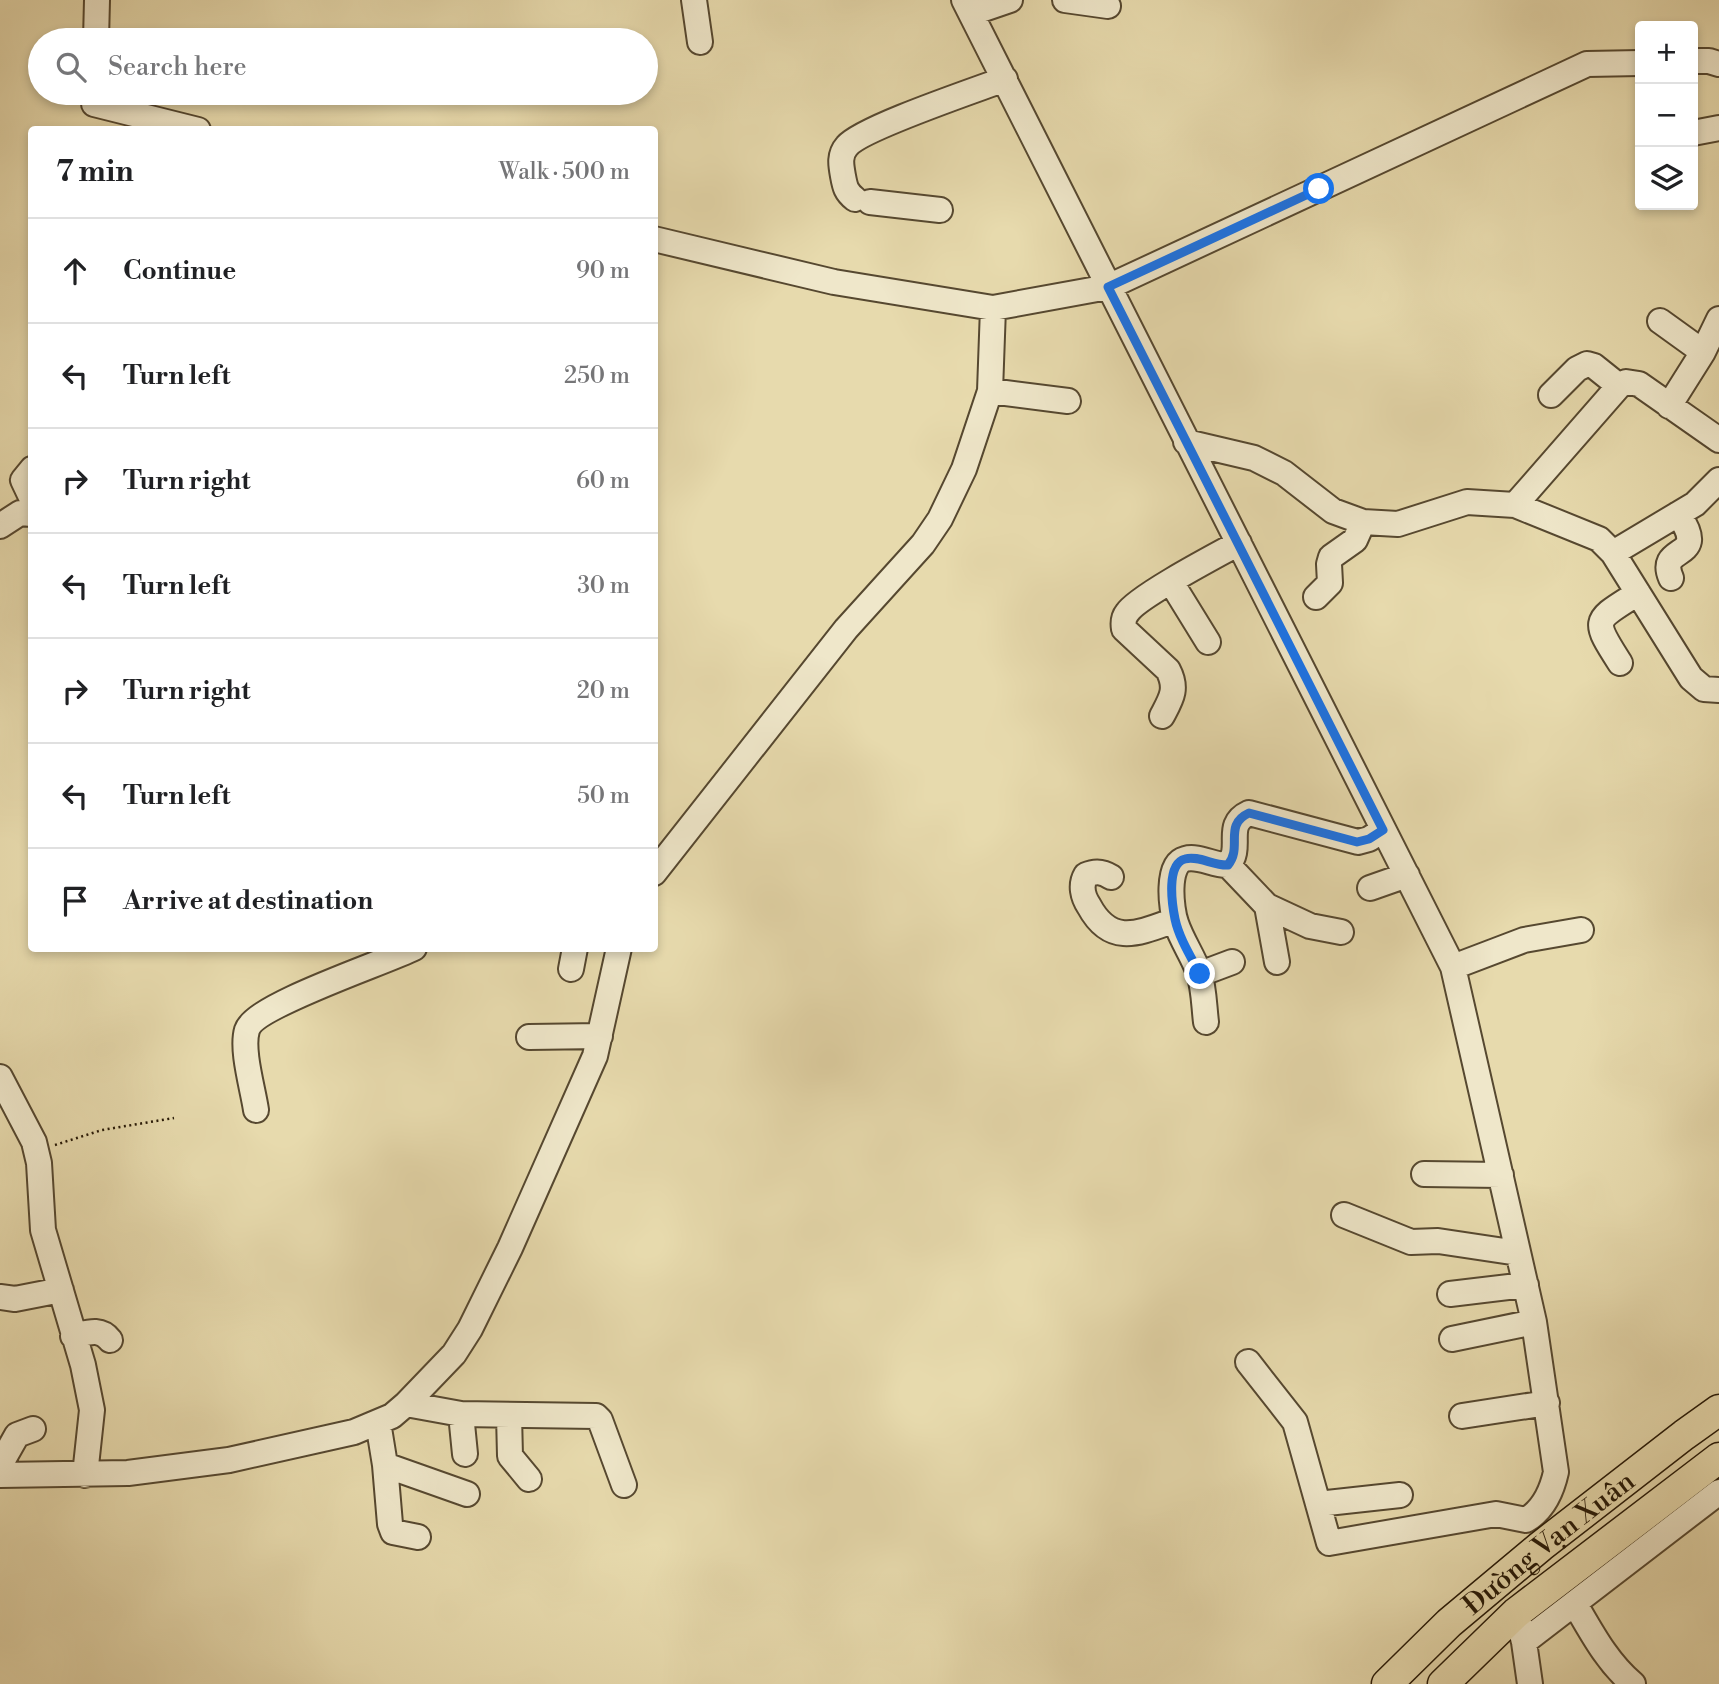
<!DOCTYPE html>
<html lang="en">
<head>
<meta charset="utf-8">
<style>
  :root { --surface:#fff; --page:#f2f2f2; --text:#202124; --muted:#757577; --line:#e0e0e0 }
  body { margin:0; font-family:"Libre Bodoni",serif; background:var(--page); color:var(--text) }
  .controls { position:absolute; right:21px; top:21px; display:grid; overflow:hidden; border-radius:7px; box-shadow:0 4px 10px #0003 }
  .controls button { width:63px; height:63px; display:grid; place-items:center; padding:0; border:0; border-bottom:2px solid var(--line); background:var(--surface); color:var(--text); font:35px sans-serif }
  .stop { position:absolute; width:21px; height:21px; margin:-16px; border:5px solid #1a73e8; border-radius:50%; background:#fff }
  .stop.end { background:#1a73e8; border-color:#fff; box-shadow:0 2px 7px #0008 }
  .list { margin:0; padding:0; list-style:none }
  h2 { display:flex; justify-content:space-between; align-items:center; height:91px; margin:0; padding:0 28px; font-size:30px }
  h2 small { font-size:23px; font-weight:400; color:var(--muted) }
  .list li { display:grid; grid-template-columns:46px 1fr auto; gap:21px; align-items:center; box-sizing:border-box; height:105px; padding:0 28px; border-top:2px solid var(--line) }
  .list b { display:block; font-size:26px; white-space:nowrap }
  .list em { font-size:23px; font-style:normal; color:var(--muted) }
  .icon { flex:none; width:38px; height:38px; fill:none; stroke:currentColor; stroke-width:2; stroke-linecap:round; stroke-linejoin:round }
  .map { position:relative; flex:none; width:1719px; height:1684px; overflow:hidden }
  .search { position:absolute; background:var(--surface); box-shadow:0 4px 10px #0003; left:28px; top:28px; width:630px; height:77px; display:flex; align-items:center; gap:18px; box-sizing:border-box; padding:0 24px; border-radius:38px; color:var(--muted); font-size:26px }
  .panel { position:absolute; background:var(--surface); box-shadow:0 4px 10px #0003; left:28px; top:126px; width:630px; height:826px; border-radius:7px }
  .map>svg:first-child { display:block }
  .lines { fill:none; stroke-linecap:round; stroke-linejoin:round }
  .minor-casing { stroke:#564830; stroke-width:28 }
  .major-casing { stroke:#261806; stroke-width:33 }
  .path { stroke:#261806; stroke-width:2.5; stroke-dasharray:2 3.5; stroke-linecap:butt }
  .minor { stroke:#efe7ca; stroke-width:24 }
  .major { stroke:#e7daad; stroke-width:30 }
  .route { stroke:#1a73e8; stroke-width:9 }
  .labels { text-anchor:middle; stroke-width:7; stroke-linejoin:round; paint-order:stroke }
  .street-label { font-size:28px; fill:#261806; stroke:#efe7ca }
</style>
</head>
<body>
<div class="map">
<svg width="1719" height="1684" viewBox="0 0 1719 1684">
  <rect width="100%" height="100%" fill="#e7daad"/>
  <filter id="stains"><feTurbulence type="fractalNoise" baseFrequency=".00286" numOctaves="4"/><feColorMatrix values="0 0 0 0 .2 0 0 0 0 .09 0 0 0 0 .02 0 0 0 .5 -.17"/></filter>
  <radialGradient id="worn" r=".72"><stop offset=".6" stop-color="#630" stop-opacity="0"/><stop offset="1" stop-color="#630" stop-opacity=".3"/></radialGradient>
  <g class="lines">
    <!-- minor casing -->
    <g class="minor-casing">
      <path id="minor" d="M694 0 700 42
        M964 0 1453 967 1534 1322 1556 1472C1552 1490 1543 1510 1526 1520L1496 1514 1329 1543 1295 1422 1248 1362
        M1065 0 1108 6
        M972 13 1010 0
        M96 40 97 0
        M1693 61H1709L1719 64
        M95 93 94 104 198 130
        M1693 133 1719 128
        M855 199C846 192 845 187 843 176 841 165 839 155 847 146 862 128 976 90 1005 79
        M870 202 940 210
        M654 239 834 282 993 308 1108 287 1587 64 1640 63
        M1660 321 1703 352
        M990 391 1068 401
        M1551 395 1577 369 1587 364 1594 366 1619 386
        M1669 406 1703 352 1719 319
        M1186 442 1254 458 1284 473 1333 511 1363 522 1398 524 1467 502 1515 505 1599 539 1613 553 1691 678 1704 689 1719 690
        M32 469 23 480 32 499
        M1515 505 1619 386 1626 382 1639 384 1719 440
        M0 526 20 513 32 514
        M1613 553 1695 504 1719 480
        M1671 578C1656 543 1712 562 1678 514
        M1171 582 1208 642
        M1316 597 1330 583 1329 564 1331 557 1355 540 1363 522
        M1620 663C1591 618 1594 621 1638 593
        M1162 716C1171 699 1178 689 1168 670L1124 629C1123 623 1123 618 1127 613 1137 597 1217 555 1239 543
        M1228 865 1267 906 1310 926 1341 932
        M654 873 846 629 923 544 940 519 964 469 990 391 993 308
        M1111 877C1102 871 1095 871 1086 875 1080 885 1083 897 1089 906 1111 947 1139 933 1175 920
        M1370 888 1407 875
        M1267 906 1277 962
        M1453 967 1524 940 1581 930
        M571 969 575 948
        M1200 974 1232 962
        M1206 1022C1204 1006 1204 988 1199 973 1193 956 1182 941 1176 923 1171 909 1166 864 1185 859 1199 855 1214 866 1228 865 1244 847 1223 825 1249 813L1358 842 1369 839 1383 830
        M529 1037 600 1036
        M0 1077 34 1142 39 1163 43 1230 83 1365 92 1410 85 1475
        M256 1110C253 1089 241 1050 247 1030 255 1005 384 963 414 948
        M1424 1174 1501 1175
        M1344 1215 1411 1242 1438 1241 1518 1253
        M1450 1294 1526 1285
        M0 1297 15 1299 61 1290
        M73 1336C87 1333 100 1327 110 1340
        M1452 1339 1534 1322
        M406 1404 461 1414 596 1416 600 1420 624 1485
        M461 1414 465 1454
        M509 1415 510 1456 529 1479
        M1462 1416 1547 1403
        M378 1422 385 1465 390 1524 393 1532 418 1537
        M0 1465 17 1435 33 1429
        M385 1465 467 1494
        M0 1475 128 1473 229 1460 354 1432 392 1416 406 1404 454 1354 470 1329 510 1248 595 1056 619 948
        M1318 1504 1400 1495
        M1575 1604C1592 1633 1607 1662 1633 1684
        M1520 1627 1524 1642 1530 1684
        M1524 1642 1719 1492"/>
    </g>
    <!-- major casing -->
    <g class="major-casing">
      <g id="major">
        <path id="s1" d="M1387 1684 1449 1623 1541 1546 1684 1435 1719 1410"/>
        <path d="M1443 1684 1516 1613 1719 1458"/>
      </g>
    </g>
    <!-- path -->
    <path class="path" d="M55 1145 102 1130 174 1118"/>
    <!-- minor -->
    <use href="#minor" class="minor"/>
    <!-- major -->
    <use href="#major" class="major"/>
  </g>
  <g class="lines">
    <!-- route -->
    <path class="route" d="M1200 974C1191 957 1179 938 1175 919 1172 904 1166 864 1185 859 1198 855 1214 866 1228 865 1243 847 1223 825 1249 813L1357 842 1369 839 1383 830 1108 287 1319 189"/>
  </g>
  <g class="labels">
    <!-- street labels -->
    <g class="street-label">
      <text dy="10" stroke="none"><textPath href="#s1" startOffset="215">Đường Vạn Xuân</textPath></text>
    </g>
  </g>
  <rect width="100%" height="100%" filter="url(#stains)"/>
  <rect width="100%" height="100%" fill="url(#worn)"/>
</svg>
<div class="controls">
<button>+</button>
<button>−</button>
<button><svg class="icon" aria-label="layers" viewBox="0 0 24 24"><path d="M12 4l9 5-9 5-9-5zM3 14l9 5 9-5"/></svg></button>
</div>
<div class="stop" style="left:1319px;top:189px"></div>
<div class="stop end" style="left:1200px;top:974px"></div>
<div class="search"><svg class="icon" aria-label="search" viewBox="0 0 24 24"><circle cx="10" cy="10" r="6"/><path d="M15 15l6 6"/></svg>Search here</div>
<section class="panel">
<h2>7 min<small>Walk · 500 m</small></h2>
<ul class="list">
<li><svg class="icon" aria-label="ahead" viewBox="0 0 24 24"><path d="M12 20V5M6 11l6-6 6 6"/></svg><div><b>Continue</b></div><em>90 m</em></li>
<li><svg class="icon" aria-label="left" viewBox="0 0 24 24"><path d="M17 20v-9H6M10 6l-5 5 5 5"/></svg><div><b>Turn left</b></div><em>250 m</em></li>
<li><svg class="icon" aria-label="right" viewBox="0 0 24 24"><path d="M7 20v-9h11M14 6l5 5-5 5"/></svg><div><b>Turn right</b></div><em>60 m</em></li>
<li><svg class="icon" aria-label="left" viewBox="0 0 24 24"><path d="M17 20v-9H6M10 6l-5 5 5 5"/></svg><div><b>Turn left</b></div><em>30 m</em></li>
<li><svg class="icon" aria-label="right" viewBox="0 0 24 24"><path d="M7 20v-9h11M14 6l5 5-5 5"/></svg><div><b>Turn right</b></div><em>20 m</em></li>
<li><svg class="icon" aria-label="left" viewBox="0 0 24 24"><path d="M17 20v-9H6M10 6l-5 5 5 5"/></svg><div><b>Turn left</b></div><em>50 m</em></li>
<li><svg class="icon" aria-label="arrive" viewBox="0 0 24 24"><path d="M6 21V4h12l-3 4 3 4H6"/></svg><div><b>Arrive at destination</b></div></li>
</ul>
</section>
</div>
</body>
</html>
